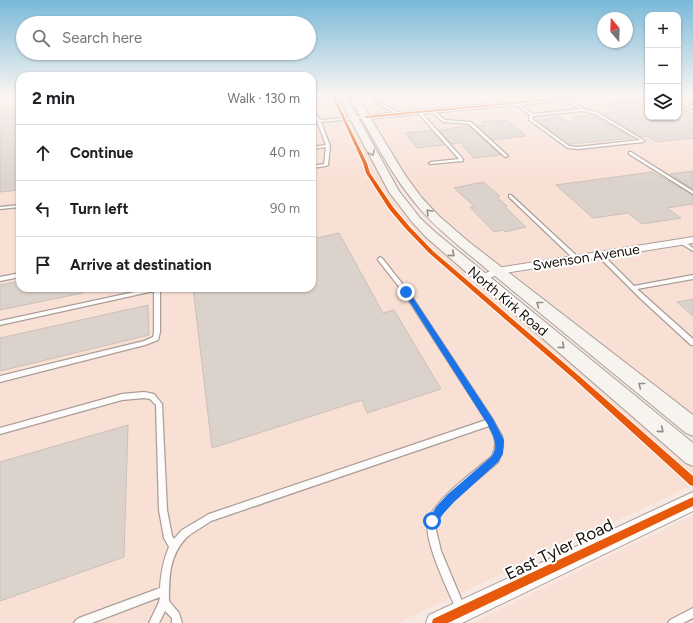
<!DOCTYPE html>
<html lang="en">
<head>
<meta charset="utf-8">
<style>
  :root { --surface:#fff; --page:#f2f2f2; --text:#202124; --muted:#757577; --line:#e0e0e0 }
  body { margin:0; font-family:Figtree,sans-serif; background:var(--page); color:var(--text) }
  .controls { position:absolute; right:12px; top:12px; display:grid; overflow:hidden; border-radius:8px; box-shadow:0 1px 3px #0004 }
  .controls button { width:36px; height:36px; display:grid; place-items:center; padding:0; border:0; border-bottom:1px solid var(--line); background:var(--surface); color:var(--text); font:20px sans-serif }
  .compass { position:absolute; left:597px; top:12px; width:36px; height:36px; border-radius:50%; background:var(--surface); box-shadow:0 1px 3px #0004; rotate:341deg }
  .stop { position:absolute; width:12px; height:12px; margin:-9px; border:3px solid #1a73e8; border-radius:50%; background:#fff }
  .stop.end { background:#1a73e8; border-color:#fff; box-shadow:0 1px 4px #0008 }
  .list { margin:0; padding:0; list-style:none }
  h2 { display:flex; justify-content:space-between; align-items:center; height:52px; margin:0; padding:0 16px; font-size:17px }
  h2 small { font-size:13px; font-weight:400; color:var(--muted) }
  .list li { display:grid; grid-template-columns:26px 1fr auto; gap:12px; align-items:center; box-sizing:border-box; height:56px; padding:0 16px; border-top:1px solid var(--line) }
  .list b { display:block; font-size:15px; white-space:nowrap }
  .list em { font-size:13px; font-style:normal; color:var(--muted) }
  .icon { flex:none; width:22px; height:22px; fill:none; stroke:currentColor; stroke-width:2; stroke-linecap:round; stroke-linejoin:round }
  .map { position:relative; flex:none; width:693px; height:623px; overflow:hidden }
  .search { position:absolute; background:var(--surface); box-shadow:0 1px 3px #0004; left:16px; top:16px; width:300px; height:44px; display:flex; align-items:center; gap:10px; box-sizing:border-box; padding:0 14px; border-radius:22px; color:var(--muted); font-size:15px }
  .panel { position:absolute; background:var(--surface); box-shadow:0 1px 3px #0004; left:16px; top:72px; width:300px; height:220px; border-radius:12px }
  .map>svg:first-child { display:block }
  .built { fill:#f9e0d5 }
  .building { fill:#dcd2cc; stroke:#cbc0ba }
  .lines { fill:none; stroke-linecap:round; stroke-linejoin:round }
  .service-casing { stroke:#a99e99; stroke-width:2.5 }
  .minor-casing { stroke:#a99e99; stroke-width:2 }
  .tertiary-casing { stroke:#a99e99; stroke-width:2 }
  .secondary-casing { stroke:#a99e99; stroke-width:2 }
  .service { fill:#fefcfb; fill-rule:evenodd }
  .minor { fill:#fefcfb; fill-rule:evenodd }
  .tertiary { fill:#fefcfb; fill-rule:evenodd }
  .secondary { fill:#f7f3ef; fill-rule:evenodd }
  .cycleway-casing { stroke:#fff; stroke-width:2 }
  .cycleway { fill:#e8590c; fill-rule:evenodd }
  .oneway { stroke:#938d89 }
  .route { fill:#1a73e8 }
  .labels { text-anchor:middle; stroke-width:4; stroke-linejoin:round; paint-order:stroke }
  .street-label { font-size:14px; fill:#18100c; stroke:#fff }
  .near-street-label { font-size:17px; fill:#18100c; stroke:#fff }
</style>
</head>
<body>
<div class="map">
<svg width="693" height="623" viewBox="0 0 693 623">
  <rect width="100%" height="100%" fill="#f7e9e2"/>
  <!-- built -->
  <path class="built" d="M312 96H338L385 185 398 207 439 249 693 466V485L397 623H0V100H20V288H312Z
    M357 96H648V117H678V96H693V237L500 267 428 204 407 177Z
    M693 244V417L508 274Z
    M693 515V623H473Z"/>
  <!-- building -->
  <path class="building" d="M648 99V117H678V108L693 114V138L657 142 646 136 641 137 603 114 617 112 603 104Z
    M20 109V190L0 192V110Z
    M592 115 633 138 570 144 537 120 560 117 570 123 576 116Z
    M507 120 526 136 492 140 477 126 484 125 482 122Z
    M469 126 501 155 474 158 460 143 452 144 439 130Z
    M432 130 444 145 417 148 405 133Z
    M693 171V189L670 174Z
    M652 172 693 195V204L667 208 681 218 642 224 628 213 593 218 556 185Z
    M483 182 500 196 497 197 507 206 505 207 526 227 505 232 503 230 494 232 470 207H475L454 188Z
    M339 233 383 313 394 310 441 389 367 413 362 400 212 448 193 288H312V239Z
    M20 281V288H83V293L0 310V285Z
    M693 299V316L677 302Z
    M148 305 149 335 0 371V338Z
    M128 425 124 557 0 601V462Z"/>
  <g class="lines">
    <!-- service casing -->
    <g class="service-casing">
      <path id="service" d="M377 96H379L377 99 378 102 400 113V115H398L376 103 375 99Z
        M522 96H525L532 102 530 103Z
        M550 96H553L558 99 556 100Z
        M678 96H680L693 102V104L678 97Z
        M563 98H565L584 109 597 112 645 141 643 142 578 149 568 148 529 120 530 115 513 103 515 102 533 114 580 109 563 100ZM583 111 595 114 640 140 578 147 569 146 532 119 533 116Z
        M678 104 693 111V113L678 106Z
        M312 109 320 120 366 116 367 117 366 118 321 122 330 146 328 165 326 166 312 168V166L324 164 326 147 312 149V147L326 145 317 121 312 112Z
        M433 110 445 120 471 122 508 156 505 157 469 124 443 122 432 112V111Z
        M418 111H420L463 159V161L430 164 429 163 431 162 459 159 418 113Z
        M629 152H631L693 191V194L629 154Z
        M509 195H511L579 258V260H575L509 197Z
        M20 205V207L0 209V207Z
        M680 241H684L693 248V251L680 243Z
        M600 253 602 254 634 286 693 275V279L637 289 693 339V345H691L641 299 598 256V255Z
        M380 257 382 258 408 291 493 420 502 436 503 445 501 454 498 462 453 500 445 509 439 517 436 523V530L441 551 465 608 463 611 460 613 457 611C449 592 423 540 428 521 434 500 475 471 492 456 498 445 495 436 489 426L211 521C204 526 194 531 187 537 169 555 169 577 169 601L179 613 182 623H172V618L165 611 159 623H149L159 602 160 597 92 623H74L76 620 79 618 160 588C161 573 163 561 169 547L164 538 159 510 156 405 150 399 144 398 122 400 0 434V428L122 394 144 392 154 394 162 404 167 510 172 536 174 539 182 530 209 514 486 420 404 293 378 260V259Z
        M20 273V277L0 281V277Z
        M153 288H160V332L158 340 145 345 0 382V376L144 341 153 337 154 332V291L0 325V321Z
        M693 608V618L683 623H668L670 620Z"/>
    </g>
    <!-- minor casing -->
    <g class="minor-casing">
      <path id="minor" d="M577 96H597L594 98 366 119 363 117 366 115Z
        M693 237V243L499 274 481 282 476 279 477 277 497 268Z"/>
    </g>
    <!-- tertiary casing -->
    <g class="tertiary-casing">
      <path id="tertiary" d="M693 492V511L462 623H426L429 615Z"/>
    </g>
    <!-- secondary casing -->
    <g class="secondary-casing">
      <path id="secondary" d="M338 96H346L399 191 420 218 435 232 693 443V466L686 463 427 238 412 222 389 192Z
        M349 96H357L405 175 422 198 439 216 469 242 693 415V436L686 433 461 248C445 234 428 220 415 203 388 170 370 132 349 96Z"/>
    </g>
    <!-- service -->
    <use href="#service" class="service"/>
    <!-- minor -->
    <use href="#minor" class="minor"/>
    <!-- tertiary -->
    <use href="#tertiary" class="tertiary"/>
    <!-- secondary -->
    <use href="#secondary" class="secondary"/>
    <!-- cycleway casing -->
    <g class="cycleway-casing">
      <path id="cycleway" d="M332 96H334L367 163 370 173 393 207 409 226 433 251 578 375 693 476V486L690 485 574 379 429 253 405 228 389 209 366 173 363 163Z
        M585 96H595L366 118 364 117 366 116Z
        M693 497V506L448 623H432L433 619Z"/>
    </g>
    <!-- cycleway -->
    <use href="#cycleway" class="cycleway"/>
  </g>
  <!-- one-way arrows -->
  <defs><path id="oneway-chevron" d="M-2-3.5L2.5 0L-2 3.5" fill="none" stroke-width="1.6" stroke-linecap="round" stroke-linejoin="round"/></defs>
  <g class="oneway">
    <use href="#oneway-chevron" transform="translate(372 153) rotate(62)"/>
    <use href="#oneway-chevron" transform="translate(429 212) rotate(-133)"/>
    <use href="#oneway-chevron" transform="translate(452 254) rotate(40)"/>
    <use href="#oneway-chevron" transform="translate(539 304) rotate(-142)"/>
    <use href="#oneway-chevron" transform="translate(562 346) rotate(40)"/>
    <use href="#oneway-chevron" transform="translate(641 385) rotate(-142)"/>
    <use href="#oneway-chevron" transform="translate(661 430) rotate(40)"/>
  </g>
  <!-- sky -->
  <linearGradient id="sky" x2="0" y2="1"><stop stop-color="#79b9d8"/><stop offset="0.52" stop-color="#fbf5f2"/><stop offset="1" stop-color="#fbf5f2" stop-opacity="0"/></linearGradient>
  <rect width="693" height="183" fill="url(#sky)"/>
  <!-- route -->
  <path class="route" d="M406 289 408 290 493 419 504 440 503 454 498 462 454 502 443 514 436 524 432 526 429 524 428 521 436 507 447 495 492 456C499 445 493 436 488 425L404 293 403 292Z"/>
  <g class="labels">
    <!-- street labels -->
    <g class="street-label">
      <text transform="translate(586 257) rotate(-9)" y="5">Swenson Avenue</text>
      <text transform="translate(508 301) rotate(40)" y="5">North Kirk Road</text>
    </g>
    <!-- near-street labels -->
    <g class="near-street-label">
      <text transform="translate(559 549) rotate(-26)" y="6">East Tyler Road</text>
    </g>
  </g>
</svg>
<div class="controls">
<button>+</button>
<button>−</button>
<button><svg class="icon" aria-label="layers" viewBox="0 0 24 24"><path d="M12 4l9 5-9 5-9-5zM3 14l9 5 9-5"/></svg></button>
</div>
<svg class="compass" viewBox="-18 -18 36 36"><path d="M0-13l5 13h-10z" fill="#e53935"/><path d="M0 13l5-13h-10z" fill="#757577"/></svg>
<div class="stop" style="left:432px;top:521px"></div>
<div class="stop end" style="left:406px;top:292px"></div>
<div class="search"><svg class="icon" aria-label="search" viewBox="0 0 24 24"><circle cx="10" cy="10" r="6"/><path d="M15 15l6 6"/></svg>Search here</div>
<section class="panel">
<h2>2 min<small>Walk · 130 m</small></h2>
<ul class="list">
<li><svg class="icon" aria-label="ahead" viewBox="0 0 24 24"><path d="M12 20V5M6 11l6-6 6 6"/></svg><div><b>Continue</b></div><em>40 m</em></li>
<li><svg class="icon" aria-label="left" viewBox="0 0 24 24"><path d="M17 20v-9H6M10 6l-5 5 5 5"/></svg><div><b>Turn left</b></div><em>90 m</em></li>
<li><svg class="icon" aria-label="arrive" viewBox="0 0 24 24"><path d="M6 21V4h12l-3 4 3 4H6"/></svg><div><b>Arrive at destination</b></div></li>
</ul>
</section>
</div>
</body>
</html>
